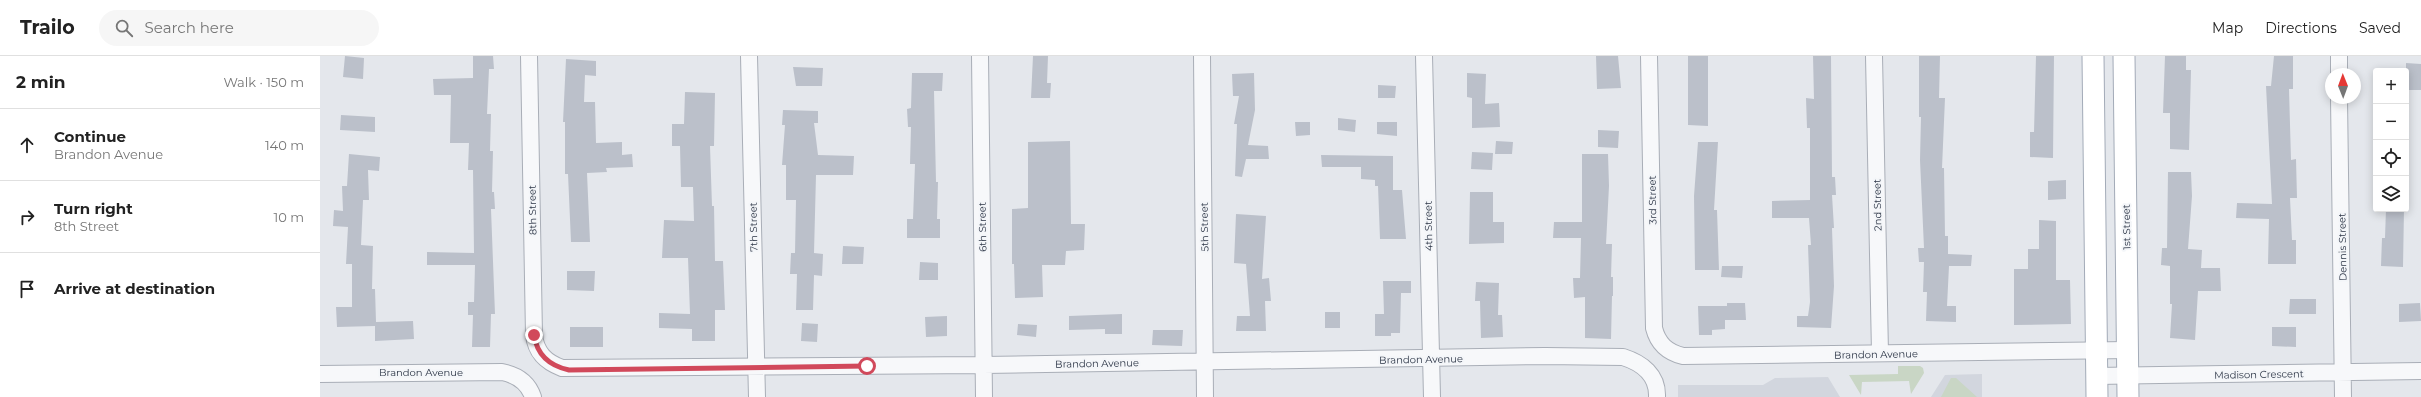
<!DOCTYPE html>
<html lang="en">
<head>
<meta charset="utf-8">
<style>
  :root { --surface:#fff; --page:#f6f6f6; --text:#222; --muted:#767676; --line:#e0e0e0 }
  body { margin:0; font-family:Montserrat,sans-serif; background:var(--page); color:var(--text) }
  .controls { position:absolute; right:12px; top:12px; display:grid; overflow:hidden; border-radius:4px; box-shadow:0 2px 10px #0003 }
  .controls button { width:36px; height:36px; display:grid; place-items:center; padding:0; border:0; border-bottom:1px solid var(--line); background:var(--surface); color:var(--text); font:20px sans-serif }
  .compass { position:absolute; left:2005px; top:12px; width:36px; height:36px; border-radius:50%; background:var(--surface); box-shadow:0 2px 10px #0003; rotate:359deg }
  .stop { position:absolute; width:12px; height:12px; margin:-9px; border:3px solid #d1495b; border-radius:50%; background:#fff }
  .stop.end { background:#d1495b; border-color:#fff; box-shadow:0 1px 4px #0008 }
  .list { margin:0; padding:0; list-style:none }
  h2 { display:flex; justify-content:space-between; align-items:center; height:52px; margin:0; padding:0 16px; font-size:17px }
  h2 small { font-size:13px; font-weight:400; color:var(--muted) }
  .list li { display:grid; grid-template-columns:26px 1fr auto; gap:12px; align-items:center; box-sizing:border-box; height:72px; padding:0 16px; border-top:1px solid var(--line) }
  .list b { display:block; font-size:15px; white-space:nowrap }
  .list p { margin:0; font-size:13px; white-space:nowrap; color:var(--muted) }
  .list em { font-size:13px; font-style:normal; color:var(--muted) }
  .icon { flex:none; width:22px; height:22px; fill:none; stroke:currentColor; stroke-width:2; stroke-linecap:round; stroke-linejoin:round }
  .map { position:relative; flex:none; width:2101px; height:341px; overflow:hidden }
  header { display:flex; align-items:center; gap:24px; box-sizing:border-box; height:56px; padding:0 20px; background:var(--surface); border-bottom:1px solid var(--line) }
  header strong { font-size:19px }
  nav { display:flex; gap:22px; margin-inline-start:auto; font-size:14px }
  .search { width:280px; height:36px; background:var(--page); display:flex; align-items:center; gap:10px; box-sizing:border-box; padding:0 14px; border-radius:22px; color:var(--muted); font-size:15px }
  main { display:flex }
  aside { flex:1; background:var(--surface) }
  .map>svg:first-child { display:block }
  .built { fill:#d2d6de }
  .green { fill:#c9d6c5 }
  .building { fill:#bbc0ca }
  .lines { fill:none; stroke-linecap:round; stroke-linejoin:round }
  .minor-casing { stroke:#a9aeb7; stroke-width:18 }
  .major-casing { stroke:#a3abb8; stroke-width:23 }
  .minor { stroke:#f7f8fa; stroke-width:16 }
  .major { stroke:#fff; stroke-width:21 }
  .route { stroke:#d1495b; stroke-width:5 }
  .labels { text-anchor:middle; stroke-width:4; stroke-linejoin:round; paint-order:stroke }
  .street-label { font-size:10px; fill:#2b3445; stroke:#f4f6f9 }
</style>
</head>
<body>
<header>
<strong>Trailo</strong>
<div class="search"><svg class="icon" aria-label="search" viewBox="0 0 24 24"><circle cx="10" cy="10" r="6"/><path d="M15 15l6 6"/></svg>Search here</div>
<nav><a>Map</a><a>Directions</a><a>Saved</a></nav>
</header>
<main>
<aside>
<h2>2 min<small>Walk · 150 m</small></h2>
<ul class="list">
<li><svg class="icon" aria-label="ahead" viewBox="0 0 24 24"><path d="M12 20V5M6 11l6-6 6 6"/></svg><div><b>Continue</b><p>Brandon Avenue</p></div><em>140 m</em></li>
<li><svg class="icon" aria-label="right" viewBox="0 0 24 24"><path d="M7 20v-9h11M14 6l5 5-5 5"/></svg><div><b>Turn right</b><p>8th Street</p></div><em>10 m</em></li>
<li><svg class="icon" aria-label="arrive" viewBox="0 0 24 24"><path d="M6 21V4h12l-3 4 3 4H6"/></svg><div><b>Arrive at destination</b></div></li>
</ul>
</aside>
<div class="map">
<svg width="2101" height="341" viewBox="0 0 2101 341">
  <rect width="100%" height="100%" fill="#e4e7ec"/>
  <!-- built -->
  <path class="built" d="M1662 318V341H1611L1625 319Z
    M1508 321 1520 341H1358V329H1443L1455 322Z"/>
  <!-- green -->
  <path class="green" d="M1578 310H1600L1603 312 1604 317 1591 338 1589 325 1542 326 1541 339 1529 319 1578 318Z
    M1631 322H1636L1657 341H1621Z"/>
  <!-- building -->
  <path class="building" d="M25 0 44 2 43 23 23 21Z
    M153 0H173L174 13H169L167 58H171L170 95H173L172 136H174L175 153H171L175 258H171L170 291H152L153 259H148V246H154L155 209H107V196L154 197 153 114H148L149 87H130L131 39H114L113 23 153 22Z
    M713 0H728L727 27H731L730 42H711Z
    M1276 0H1298L1301 32 1277 33Z
    M1368 0H1388V70L1368 69Z
    M1493 0H1511L1512 121H1515L1516 139H1512L1514 172H1512L1514 230 1511 272 1477 271V260H1488L1490 246 1488 189H1491L1489 162H1452V145L1490 144V72H1487L1486 42 1494 43Z
    M1599 0H1620L1619 42H1625L1622 112H1624L1625 180H1628V198L1652 199 1651 210H1629L1627 250H1636V266L1606 265 1607 236H1603L1604 206H1599L1598 192H1604L1600 104 1601 61H1599Z
    M1716 0H1734L1733 102 1710 101V76H1714Z
    M1845 0H1866V14H1871L1869 94 1850 93V57H1843Z
    M1954 0H1973V33H1969L1971 104 1976 103 1977 142H1970L1972 184H1976V208H1948L1949 163 1916 162 1917 147 1952 148 1946 30H1951Z
    M246 3 276 5V20L265 19 264 46H275L276 87 302 86V99L312 98 313 111 286 112 287 116 267 117 270 186H251L248 118H245V66H243Z
    M2086 7 2101 8V34H2086Z
    M473 11 503 12 502 30H476Z
    M592 17H623L622 35H614L616 126H618L617 163H620V182H587V163H593L595 108H590L591 71H588L587 53 591 52Z
    M934 17 935 54 928 89 948 90 949 103H926L922 121 915 120 917 68H914L919 40H913L912 18Z
    M1147 17 1166 18 1165 48 1179 47 1180 71 1152 72V42L1147 41Z
    M1058 29 1076 30 1075 42H1058Z
    M365 36 395 37 394 90H390L392 150H394L395 205H403L405 254H395V285H372V273L339 272V257L370 258 368 202H342L344 164 374 165 373 131H361L360 90H352V68H364Z
    M463 54 498 55V67H494L498 99 534 100 533 119H496L494 197 503 198 502 220 494 219 493 254H476L477 218H470L471 197H475L476 144H466V109H462L465 69H462Z
    M21 59 55 61V76L20 74Z
    M1018 62 1036 64 1035 76 1018 74Z
    M975 66H990V79L976 80Z
    M1057 66H1077V80L1057 78Z
    M1278 74 1299 75 1298 92 1278 91Z
    M750 85 751 168H765L764 194 746 195 745 209H722L723 241 695 242 694 208H692V153L708 152V86Z
    M1176 85 1193 86 1192 98H1175Z
    M1378 86H1398L1394 154H1397L1399 214H1375L1374 140Z
    M1152 96 1173 97 1172 114 1151 113Z
    M29 98 60 101 59 115 48 114 49 144H43L41 189 53 190 52 233H55L56 266 93 265 94 283 55 285V270L17 271 16 251H32V208H26L28 171 13 170 14 154 23 155 22 130H27Z
    M1262 98H1288L1289 130 1286 188H1292L1291 221H1293V240H1292L1291 283 1265 282V241L1254 242 1253 222H1260L1261 182H1233L1234 166H1262Z
    M1001 99 1073 100V134H1082L1086 183H1060L1058 130H1055V124L1041 123V111H1002Z
    M1848 116H1871L1872 140 1868 193 1882 194 1881 212H1900L1901 235H1878L1875 284 1850 282 1852 248H1850V210L1841 209 1842 192H1847Z
    M1746 124V143L1728 144V125Z
    M1150 136H1173V166H1184V187L1149 188Z
    M2066 153H2084L2083 211 2061 210 2062 182H2065Z
    M916 158 946 160 942 223 949 222 951 245H945L946 275H916L917 260H930L926 208 914 207Z
    M1719 164 1736 165V224H1750L1751 268 1694 269V213H1708V193H1719Z
    M523 190 544 191 543 208H522Z
    M600 206 618 207V224H599Z
    M1402 210H1423L1422 222 1401 221Z
    M247 215H275L274 235 247 234Z
    M1063 225H1091V237H1081L1080 277H1071V280H1055V258H1064Z
    M1156 226 1179 227 1178 259H1182L1183 281 1161 282 1160 245H1155Z
    M1970 243H1996V258H1969Z
    M1407 247H1425L1426 264H1405V273L1392 274V279H1379L1378 250H1407Z
    M2100 247 2101 265 2079 266V248Z
    M1005 256H1020V272H1005Z
    M802 258V278H785V273L749 274V260Z
    M627 260V280L606 281 605 261Z
    M482 267 498 268 497 286 481 285Z
    M698 268 717 269 716 281 697 279Z
    M250 271H283V291H250Z
    M1952 271H1976V291L1952 290Z
    M833 274H863L862 290 832 289Z"/>
  <g class="lines">
    <!-- minor casing -->
    <g class="minor-casing">
      <path id="minor" d="M209 0 214 279C216 297 226 306 242 312L663 309 1225 300 1303 301C1322 307 1338 319 1337 341
        M429 0 437 341
        M660 0 664 341
        M882 0 885 341
        M1104 0 1112 341
        M1329 0 1334 272C1338 288 1347 296 1363 300L1808 294
        M1554 0 1560 297
        M2019 0V18
        M2019 42 2023 341
        M0 318 182 316C197 319 208 326 213 341
        M1776 320 2101 315"/>
    </g>
    <!-- major casing -->
    <g class="major-casing">
      <path id="major" d="M1773 0 1777 341
        M1804 0 1808 341"/>
    </g>
    <!-- minor -->
    <use href="#minor" class="minor"/>
    <!-- major -->
    <use href="#major" class="major"/>
  </g>
  <g class="lines">
    <!-- route -->
    <path class="route" d="M214 279C217 299 230 310 249 314L547 310"/>
  </g>
  <g class="labels">
    <!-- street labels -->
    <g class="street-label">
      <text transform="translate(1332 144) rotate(-91)" y="4">3rd Street</text>
      <text transform="translate(1557 149) rotate(-91)" y="4">2nd Street</text>
      <text transform="translate(212 154) rotate(-91)" y="4">8th Street</text>
      <text transform="translate(1108 170) rotate(-91)" y="4">4th Street</text>
      <text transform="translate(433 171) rotate(-91)" y="4">7th Street</text>
      <text transform="translate(662 171) rotate(-91)" y="4">6th Street</text>
      <text transform="translate(884 171) rotate(-91)" y="4">5th Street</text>
      <text transform="translate(1806 171) rotate(-91)" y="4">1st Street</text>
      <text transform="translate(2022 191) rotate(-91)" y="4">Dennis Street</text>
      <text transform="translate(1556 298) rotate(-1)" y="4">Brandon Avenue</text>
      <text transform="translate(1101 303) rotate(-1)" y="4">Brandon Avenue</text>
      <text transform="translate(777 307) rotate(-1)" y="4">Brandon Avenue</text>
      <text x="101" y="320">Brandon Avenue</text>
      <text transform="translate(1939 318) rotate(-1)" y="4">Madison Crescent</text>
    </g>
  </g>
</svg>
<div class="controls">
<button>+</button>
<button>−</button>
<button><svg class="icon" aria-label="locate" viewBox="0 0 24 24"><circle cx="12" cy="12" r="6"/><path d="M12 2v4M12 18v4M2 12h4M18 12h4"/></svg></button>
<button><svg class="icon" aria-label="layers" viewBox="0 0 24 24"><path d="M12 4l9 5-9 5-9-5zM3 14l9 5 9-5"/></svg></button>
</div>
<svg class="compass" viewBox="-18 -18 36 36"><path d="M0-13l5 13h-10z" fill="#e53935"/><path d="M0 13l5-13h-10z" fill="#767676"/></svg>
<div class="stop" style="left:547px;top:310px"></div>
<div class="stop end" style="left:214px;top:279px"></div>
</div>
</main>
</body>
</html>
